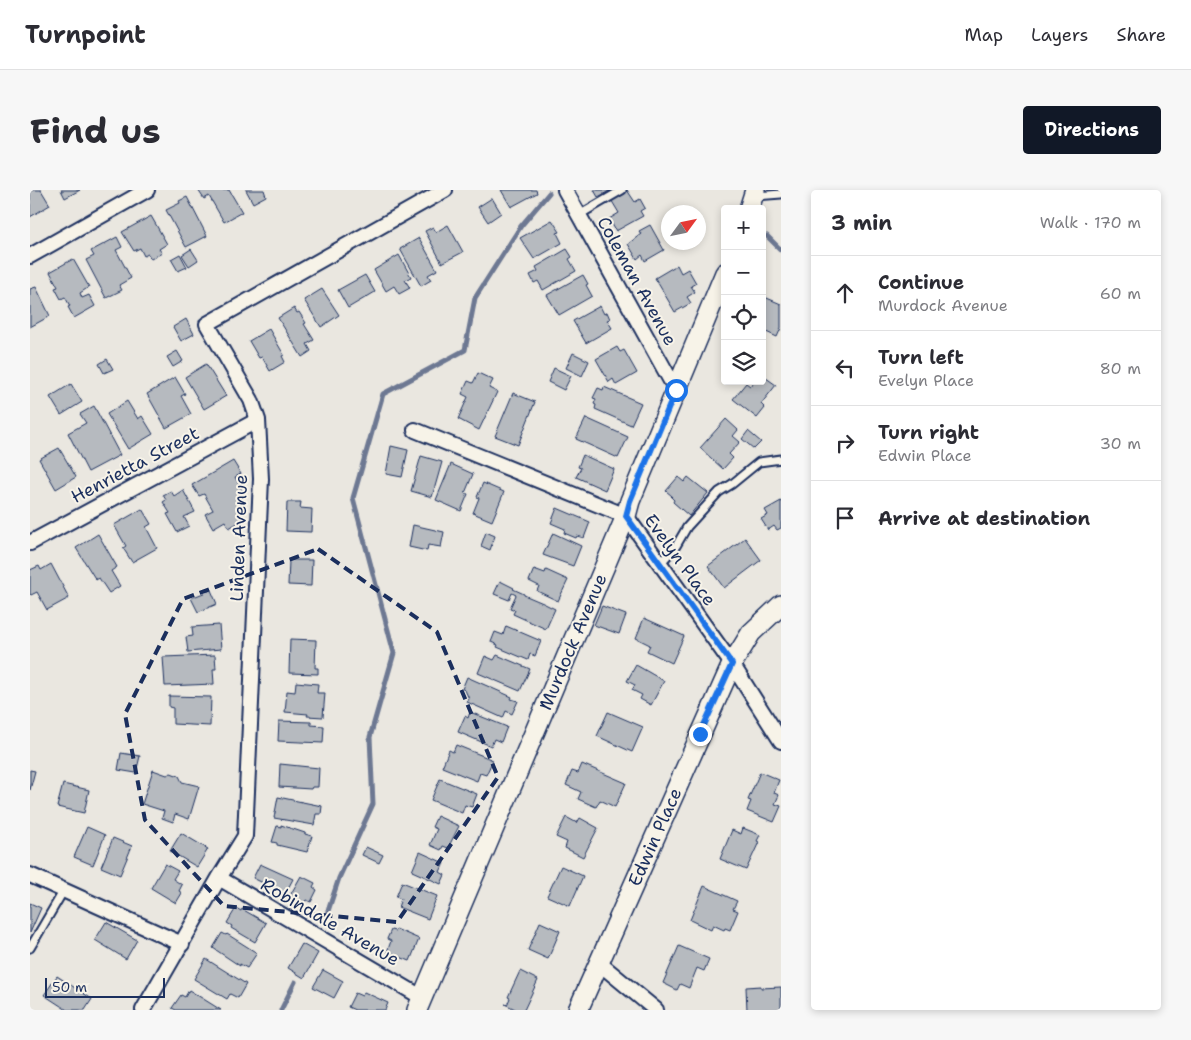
<!DOCTYPE html>
<html lang="en">
<head>
<meta charset="utf-8">
<style>
  :root { --surface:#fff; --page:#f7f7f7; --text:#2b2b33; --muted:#7c7c81; --line:#e1e1e2; --accent:#111827 }
  body { margin:0; font-family:"Shantell Sans",sans-serif; background:var(--page); color:var(--text) }
  .controls { position:absolute; right:15px; top:15px; display:grid; overflow:hidden; border-radius:5px; box-shadow:0 2px 8px #0003 }
  .controls button { width:45px; height:45px; display:grid; place-items:center; padding:0; border:0; border-bottom:1px solid var(--line); background:var(--surface); color:var(--text); font:25px sans-serif }
  .compass { position:absolute; left:631px; top:15px; width:45px; height:45px; border-radius:50%; background:var(--surface); box-shadow:0 2px 8px #0003; rotate:57deg }
  .scale { position:absolute; left:15px; bottom:12px; width:120px; box-sizing:border-box; padding-left:5px; border:2px solid #1b2f5e; border-top:0; font-size:14px; line-height:18px; white-space:nowrap; color:#1b2f5e; -webkit-text-stroke:4px #f7f3e8; paint-order:stroke }
  .stop { position:absolute; width:15px; height:15px; margin:-11px; border:4px solid #1a73e8; border-radius:50%; background:#fff }
  .stop.end { background:#1a73e8; border-color:#fff; box-shadow:0 1px 5px #0008 }
  .list { margin:0; padding:0; list-style:none }
  h2 { display:flex; justify-content:space-between; align-items:center; height:65px; margin:0; padding:0 20px; font-size:21px }
  h2 small { font-size:16px; font-weight:400; color:var(--muted) }
  .list li { display:grid; grid-template-columns:32px 1fr auto; gap:15px; align-items:center; box-sizing:border-box; height:75px; padding:0 20px; border-top:1px solid var(--line) }
  .list b { display:block; font-size:19px; white-space:nowrap }
  .list p { margin:0; font-size:16px; white-space:nowrap; color:var(--muted) }
  .list em { font-size:16px; font-style:normal; color:var(--muted) }
  .icon { flex:none; width:28px; height:28px; fill:none; stroke:currentColor; stroke-width:2; stroke-linecap:round; stroke-linejoin:round }
  .map { position:relative; flex:none; width:751px; height:820px; overflow:hidden; border-radius:5px }
  header { display:flex; align-items:center; gap:30px; box-sizing:border-box; height:70px; padding:0 25px; background:var(--surface); border-bottom:1px solid var(--line) }
  header strong { font-size:24px }
  nav { display:flex; gap:28px; margin-inline-start:auto; font-size:18px }
  .intro { display:flex; align-items:center; justify-content:space-between; box-sizing:border-box; height:120px; padding:0 30px }
  h1 { margin:0; font-size:35px }
  .button { padding:12px 22px; border-radius:5px; background:var(--accent); color:#fff; font-size:18px; font-weight:700 }
  main { display:flex; gap:30px; padding:0 30px }
  aside { flex:1; background:var(--surface); border-radius:5px; box-shadow:0 2px 8px #0003 }
  .map>svg:first-child { display:block }
  .lines { fill:none; stroke-linecap:round; stroke-linejoin:round }
  .stream { stroke:#6d7892; stroke-width:5 }
  .building { fill:#b6babf; stroke:#1b2f5e }
  .lane-casing { stroke:#1b2f5e; stroke-width:11 }
  .street-casing { stroke:#1b2f5e; stroke-width:18 }
  .secondary-casing { stroke:#1b2f5e; stroke-width:22 }
  .lane { stroke:#f7f3e8; stroke-width:7 }
  .street { stroke:#f7f3e8; stroke-width:14 }
  .secondary { stroke:#f7f3e8; stroke-width:19 }
  .route { stroke:#1a73e8; stroke-width:6 }
  .marked { fill:none; stroke:#1b2f5e; stroke-width:4; stroke-dasharray:10 6; stroke-linejoin:round }
  .labels { text-anchor:middle; stroke-width:4; stroke-linejoin:round; paint-order:stroke }
  .street-label { font-size:18px; fill:#1b2f5e; stroke:#f7f3e8 }
</style>
</head>
<body>
<header>
<strong>Turnpoint</strong>
<nav><a>Map</a><a>Layers</a><a>Share</a></nav>
</header>
<div class="intro"><h1>Find us</h1><a class="button">Directions</a></div>
<main>
<div class="map">
<svg width="751" height="820" viewBox="0 0 751 820">
  <rect width="100%" height="100%" fill="#eae7e0"/>
  <filter id="ink" filterUnits="userSpaceOnUse"><feTurbulence type="fractalNoise" baseFrequency=".02" numOctaves="2"/><feDisplacementMap in="SourceGraphic" scale="10" xChannelSelector="R" yChannelSelector="G"/><feConvolveMatrix kernelMatrix="1 2 1 2 8 2 1 2 1" color-interpolation-filters="sRGB"/></filter>
  <g filter="url(#ink)">
    <g class="lines">
      <!-- stream -->
      <path class="stream" d="M737 46 751 60
        M296 727 309 688 343 614 340 547 364 463 323 308 353 204 435 160 445 108 491 36 519 3
        M251 820 265 792"/>
    </g>
    <!-- building -->
    <path class="building" d="M0 0H11L20 15 0 27Z
      M31 0H50L35 8Z
      M168 0H199L212 22 194 32 179 6 174 9Z
      M216 0H234L236 6 223 13Z
      M471 0H506L507 3 481 17Z
      M564 0H581L568 7Z
      M597 0 605 12 610 9 615 18 610 21 613 26 586 41 579 29 589 23 580 8Z
      M157 7 177 46 156 57 136 20 150 13 149 11Z
      M462 8 471 23 458 32 448 17Z
      M121 26 137 54 129 59 132 63 121 69 118 64 114 66 110 58 104 61 92 42Z
      M522 30 530 42 527 43 532 53 504 69 490 48Z
      M418 35 433 62 412 73 395 41 403 37 406 42Z
      M620 35 634 60 615 71 612 65 607 69 598 54 611 44 609 41Z
      M87 47 92 57 86 60 101 88 89 95 92 100 76 108 56 70 64 66 61 61Z
      M389 48 407 80 398 85 401 90 391 96 370 59Z
      M161 59 168 70 159 76 152 65Z
      M537 59 542 67 539 69 546 81 513 100 508 91 504 93 500 85 508 81 506 77Z
      M150 64 157 77 148 81 141 69Z
      M369 65 381 87 375 90 380 98 369 104 364 96 356 101 344 80Z
      M43 69 59 97 50 103 52 108 59 105 65 116 44 128 38 117 40 116 35 107 31 109 25 98 28 97 20 82Z
      M647 75 651 83 658 79 666 93 661 96 665 102 657 107 661 113 645 122 625 88Z
      M335 85 345 102 318 118 308 100Z
      M553 85 558 94 556 95 562 106 529 125 517 105Z
      M6 97 20 126 0 137V99Z
      M292 99 309 125 291 137 274 110Z
      M732 106 751 114V138L747 147 732 140 735 130 732 129Z
      M570 116 574 124 577 122 580 129 577 130 582 138 556 153 543 131Z
      M264 118 267 123 269 122 276 133 274 134 284 150 277 154 281 161 272 167 248 128Z
      M156 129 164 144 151 151 143 137Z
      M239 139 254 165 252 166 255 172 240 181 232 167 229 168 219 151Z
      M587 157 590 162 594 160 607 183 586 195 583 189 579 192 566 169Z
      M147 161 153 171 143 177 137 167Z
      M543 163 559 171 552 186 536 178Z
      M77 169 83 179 74 183 69 174Z
      M176 174 196 206 174 219 155 187Z
      M524 178 541 186 534 200 518 192Z
      M448 183 463 190 459 198 467 202 449 240 428 229 438 207 432 204 438 191 443 193Z
      M732 185 746 195 731 214 735 218 727 228 703 209 716 193 720 196 724 191H732Z
      M145 187 155 204 151 206 161 224 136 238 117 204Z
      M41 194 52 212 31 225 20 207Z
      M574 197 611 213 601 235 565 219 566 215 564 214 566 209 563 208 568 198 573 200Z
      M483 203 505 212 488 255 465 246Z
      M97 211 108 229 112 226 123 244 98 259 77 224Z
      M64 216 90 265 58 282 38 243 56 233 50 224Z
      M556 228 598 247 588 268 546 249Z
      M696 229 708 240 703 246 710 252 699 264 703 268 693 279 670 258Z
      M718 241 731 252 724 259 712 249Z
      M361 256 378 260 372 287 356 284Z
      M29 258 46 287 26 299 9 269Z
      M553 265 584 279 575 300 546 287 551 278 548 277Z
      M391 266 412 272 402 307 381 301Z
      M203 271 211 284 205 287 215 305 206 309 214 323 210 325 213 330 199 338 195 331 183 338 175 324 183 320 174 304 169 306 162 295Z
      M421 274 443 284 435 303 438 304 431 321 406 310Z
      M648 287 654 292 658 287 678 303 659 326 643 312 644 310 641 307 642 306 636 301Z
      M453 293 474 302 462 331 443 323 449 308 447 307Z
      M153 300 165 322 154 327 159 336 147 342 137 324 140 323 133 312 136 310 133 305 141 301 144 306Z
      M751 311V338L747 340 744 336 738 340 731 329 738 325 735 320Z
      M257 312H271L270 318 282 319 281 342 256 341Z
      M527 318 560 332 554 348 547 346 546 348 534 343 535 339 521 333Z
      M112 319 121 334 116 337 127 358 102 372 93 358 96 356 84 335Z
      M383 335 414 342 411 357 398 355 397 361 379 357Z
      M456 342 465 346 460 360 451 356Z
      M523 343 551 356 543 376 513 365Z
      M68 344 87 377 81 381 90 396 79 403 69 388 66 390 46 358Z
      M715 348 731 370 694 398 678 376Z
      M259 370H282L281 396 258 395Z
      M21 374 39 408 17 420 7 402 1 405 0 404V380L9 376 11 380Z
      M504 379 515 383 516 380 538 390 528 411 507 401 509 396 499 391Z
      M470 391 484 398 483 399 494 404V405L513 413 525 419 516 439 483 424 485 420 480 418 486 405 482 403 479 410 464 404Z
      M181 400 187 414 168 422 161 408Z
      M572 416 596 425 589 444 564 435Z
      M614 428 654 446 642 473 617 461 620 455 606 448Z
      M189 435 191 459 158 462 156 447 163 446 162 437Z
      M476 436 511 451 505 466 500 464 498 470 467 457 468 455 461 452 465 442 473 445Z
      M260 449 286 450 285 478H288V484L259 483Z
      M185 465 186 479H183L184 494 135 496 133 467Z
      M467 465 500 479 490 501 448 483 455 466 464 470Z
      M606 475 634 491 621 515 610 509 612 505 602 500 605 495 597 491Z
      M437 487 482 507 481 509 488 511 482 524 476 521 473 528 437 512 439 509 435 500 432 499Z
      M266 492 288 494 287 503H295L293 527 277 526 278 524 255 522 257 501 265 502Z
      M139 506 181 507 180 536 143 534V518L139 517Z
      M440 522 477 537 471 552 464 549 461 556 428 542 435 526 438 528Z
      M578 522 613 537 602 562 567 546Z
      M249 531 281 532V535L294 536 293 553 248 551Z
      M426 555 463 570 456 585 450 583 447 591 412 577 419 560 423 562Z
      M91 563 110 566 106 583 88 580Z
      M250 574 289 578 288 597H282L281 599 249 597Z
      M552 574 596 593 585 617 570 610 566 617 548 609 551 602 536 595 542 581 548 583Z
      M0 580 5 581 0 600Z
      M123 580 137 585 141 583 149 586 152 592 169 596 159 629 145 624 143 632 132 628 134 621 112 614Z
      M730 582 749 590 744 603 749 605 745 614 751 616 744 632 717 621 721 611 718 610Z
      M410 589 447 604 442 617 435 615 432 623 401 610Z
      M33 594 59 600 54 623 27 617Z
      M248 607 292 616 291 624H286L284 635 244 628Z
      M407 626 429 636 418 658 413 656 411 660 400 655 407 639 402 637Z
      M536 627 547 633 550 628 568 638 553 667 535 658 537 652 526 647Z
      M251 635 275 643V644L282 646 277 662 247 655V653L242 652 247 636 251 637Z
      M57 637 75 645 63 675 44 667Z
      M713 638 730 645 727 651 729 652 716 680 690 669 702 640 711 644Z
      M151 643 178 659 167 677 140 661Z
      M83 648 102 656 90 685 71 677Z
      M336 657 353 665 349 673 332 665Z
      M390 662 414 673 410 682 415 685 411 694 382 681Z
      M135 674 148 681 143 689 152 695 149 701 152 703 146 713 121 698Z
      M230 674 263 689 255 704 223 688Z
      M531 676 553 686 540 716 517 706Z
      M271 686 285 693 283 697 287 700 281 712 276 710 272 716 258 709Z
      M372 692 407 706 398 729 368 717 371 709 366 707Z
      M674 696 707 711 703 719 708 721 700 740 695 738 694 740 683 735 681 740 660 730Z
      M0 713 11 718 0 743Z
      M206 718 211 721 212 719 236 733 225 752 201 738 202 736 197 733Z
      M76 732 107 750 96 769 65 750Z
      M510 732 530 741 518 769 498 760Z
      M366 739 389 749 380 771 357 762 361 751 357 749 361 740 365 741Z
      M192 743 196 745 197 744 227 763 217 778 210 774V776L183 758Z
      M272 754 288 763 274 788 258 778Z
      M649 756 679 769 674 781 667 778 659 798 650 794 647 800 633 793Z
      M176 769 216 794 208 808 200 804 197 809 164 789Z
      M293 780 313 791 304 808 283 797Z
      M490 781 508 790 494 820H487L475 814 477 815 480 808 478 807Z
      M27 786 62 809 55 820H37L14 805Z
      M731 796V798L751 797V820H717L716 797Z
      M159 800 191 820H146L142 818 151 805 155 807Z
      M334 802 358 813 355 820H325L318 817 325 803 332 806Z"/>
    <g class="lines">
      <!-- lane casing -->
      <g class="lane-casing">
        <path id="lane" d="M726 6 751 4
          M549 25 592 0
          M630 374 646 356 657 337 689 302 702 294 729 272 751 269
          M0 758 34 700"/>
      </g>
      <!-- street casing -->
      <g class="street-casing">
        <path id="street" d="M535 0 646 200
          M0 66 117 0
          M385 240 596 326 702 474 751 551
          M0 353 228 230
          M0 685 152 754
          M189 688 393 808
          M569 773 626 820
          M113 820 189 688 215 646 231 289 228 230 221 210 177 134 415 0"/>
      </g>
      <!-- secondary casing -->
      <g class="secondary-casing">
        <path id="secondary" d="M719 19 725 0
          M387 820 596 326 600 311 695 83
          M548 820 702 474 721 443 751 415"/>
      </g>
      <!-- lane -->
      <use href="#lane" class="lane"/>
      <!-- street -->
      <use href="#street" class="street"/>
      <!-- secondary -->
      <use href="#secondary" class="secondary"/>
    </g>
  </g>
  <g class="lines" filter="url(#ink)">
    <!-- route -->
    <path class="route" d="M646 200 600 311 596 326 702 474 670 544"/>
  </g>
  <!-- marked area -->
  <path class="marked" d="M288 359 407 442 468 587 367 732 194 716 115 630 95 524 153 409Z"/>
  <g class="labels">
    <!-- street labels -->
    <g class="street-label">
      <text transform="translate(607 91) rotate(61)" y="6">Coleman Avenue</text>
      <text transform="translate(105 275) rotate(-28)" y="6">Henrietta Street</text>
      <text transform="translate(209 348) rotate(-88)" y="6">Linden Avenue</text>
      <text transform="translate(650 370) rotate(54)" y="6">Evelyn Place</text>
      <text transform="translate(543 452) rotate(-67)" y="6">Murdock Avenue</text>
      <text transform="translate(625 647) rotate(-66)" y="6">Edwin Place</text>
      <text transform="translate(300 732) rotate(30)" y="6">Robindale Avenue</text>
    </g>
  </g>
</svg>
<div class="controls">
<button>+</button>
<button>−</button>
<button><svg class="icon" aria-label="locate" viewBox="0 0 24 24"><circle cx="12" cy="12" r="6"/><path d="M12 2v4M12 18v4M2 12h4M18 12h4"/></svg></button>
<button><svg class="icon" aria-label="layers" viewBox="0 0 24 24"><path d="M12 4l9 5-9 5-9-5zM3 14l9 5 9-5"/></svg></button>
</div>
<svg class="compass" viewBox="-18 -18 36 36"><path d="M0-13l5 13h-10z" fill="#e53935"/><path d="M0 13l5-13h-10z" fill="#7c7c81"/></svg>
<div class="scale">50 m</div>
<div class="stop" style="left:646px;top:200px"></div>
<div class="stop end" style="left:670px;top:544px"></div>
</div>
<aside>
<h2>3 min<small>Walk · 170 m</small></h2>
<ul class="list">
<li><svg class="icon" aria-label="ahead" viewBox="0 0 24 24"><path d="M12 20V5M6 11l6-6 6 6"/></svg><div><b>Continue</b><p>Murdock Avenue</p></div><em>60 m</em></li>
<li><svg class="icon" aria-label="left" viewBox="0 0 24 24"><path d="M17 20v-9H6M10 6l-5 5 5 5"/></svg><div><b>Turn left</b><p>Evelyn Place</p></div><em>80 m</em></li>
<li><svg class="icon" aria-label="right" viewBox="0 0 24 24"><path d="M7 20v-9h11M14 6l5 5-5 5"/></svg><div><b>Turn right</b><p>Edwin Place</p></div><em>30 m</em></li>
<li><svg class="icon" aria-label="arrive" viewBox="0 0 24 24"><path d="M6 21V4h12l-3 4 3 4H6"/></svg><div><b>Arrive at destination</b></div></li>
</ul>
</aside>
</main>
</body>
</html>
